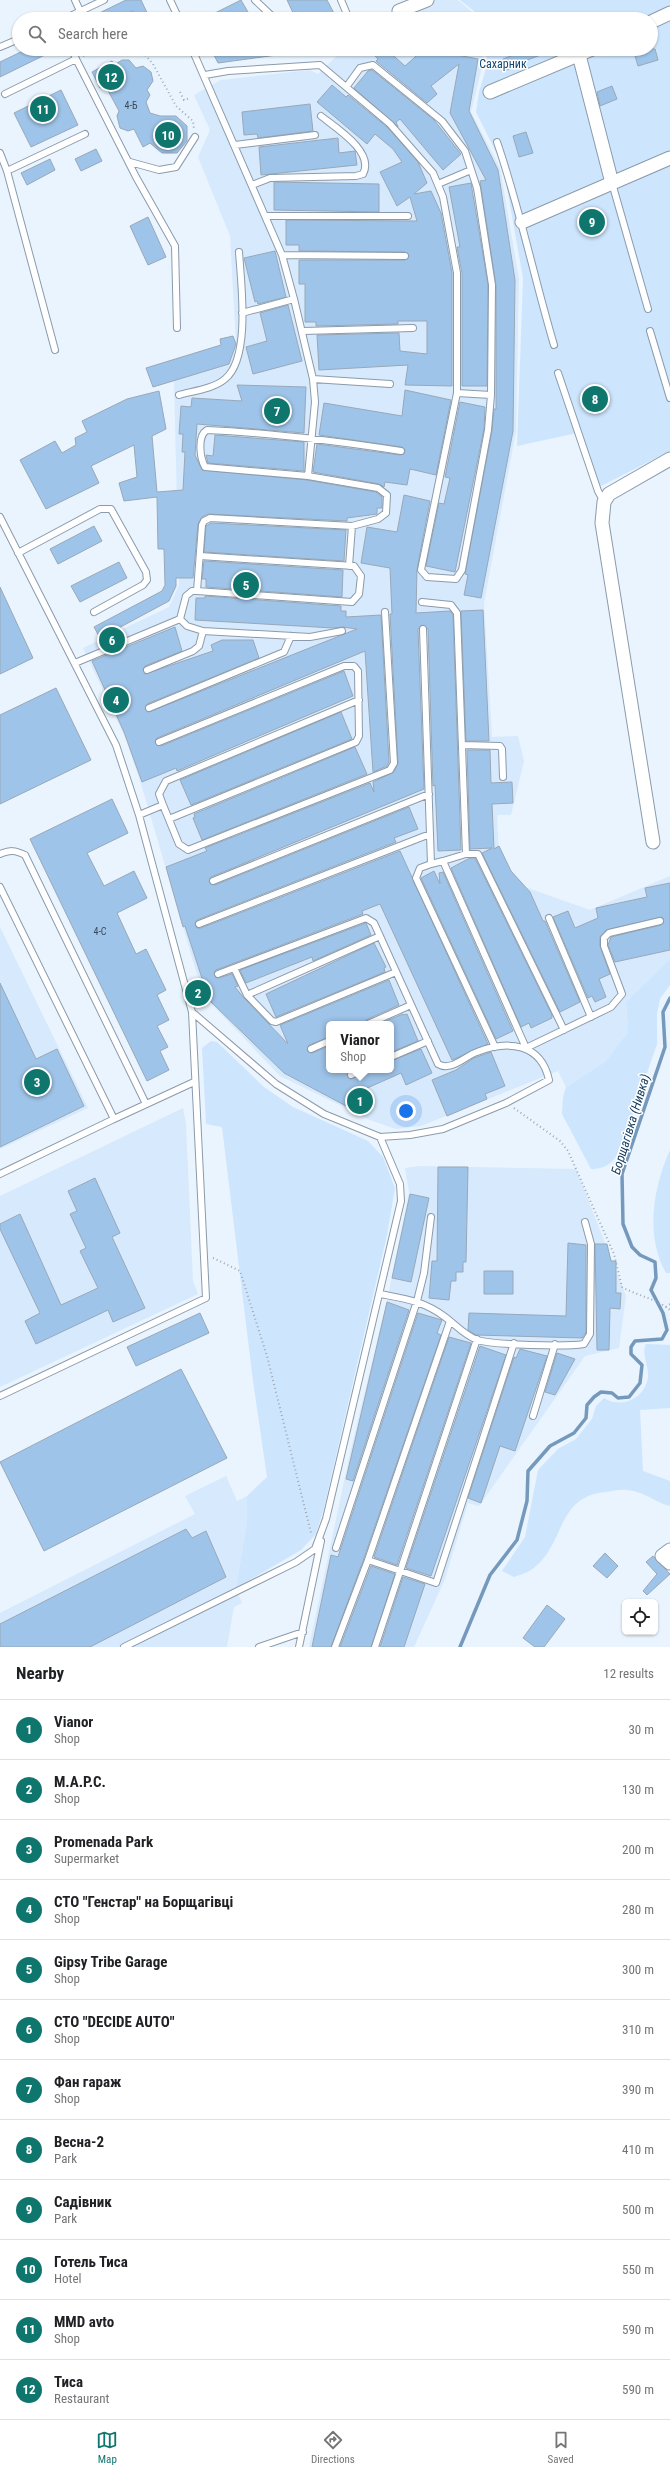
<!DOCTYPE html>
<html lang="en">
<head>
<meta charset="utf-8">
<style>
  :root { --surface:#fff; --page:#f2f2f2; --text:#202124; --muted:#757577; --line:#e0e0e0; --accent:#0f766e }
  body { margin:0; font-family:"Roboto Condensed",sans-serif; background:var(--page); color:var(--text) }
  .controls { position:absolute; right:12px; bottom:12px; display:grid; overflow:hidden; border-radius:6px; box-shadow:0 1px 3px #0004 }
  .controls button { width:36px; height:36px; display:grid; place-items:center; padding:0; border:0; border-bottom:1px solid var(--line); background:var(--surface); color:var(--text); font:20px sans-serif }
  .you { position:absolute; left:406px; top:1111px; width:14px; height:14px; margin:-10px; border:3px solid #fff; border-radius:50%; background:#1a73e8; box-shadow:0 0 0 6px #1a73e833 }
  .badge { display:grid; place-items:center; width:26px; height:26px; border-radius:50%; background:var(--accent); color:#fff; font-size:13px; font-weight:700 }
  .pin { position:absolute; translate:-50% -50%; border:2px solid #fff; box-shadow:0 1px 4px #0006 }
  .popup { position:absolute; left:326px; top:1021px; width:68px; height:52px; box-sizing:border-box; display:grid; place-content:center; border-radius:6px; background:var(--surface); filter:drop-shadow(0 1px 3px #0005); font-size:13px; white-space:nowrap; color:var(--muted) }
  .popup b { font-size:15px; color:var(--text) }
  .popup::after { content:''; position:absolute; left:50%; top:100%; margin-left:-8px; border:8px solid transparent; border-top-color:var(--surface) }
  .list { margin:0; padding:0; list-style:none }
  h2 { display:flex; justify-content:space-between; align-items:center; height:52px; margin:0; padding:0 16px; font-size:17px }
  h2 small { font-size:13px; font-weight:400; color:var(--muted) }
  .list li { display:grid; grid-template-columns:26px 1fr auto; gap:12px; align-items:center; box-sizing:border-box; height:60px; padding:0 16px; border-top:1px solid var(--line) }
  .list b { display:block; font-size:15px; white-space:nowrap }
  .list p { margin:0; font-size:13px; white-space:nowrap; color:var(--muted) }
  .list em { font-size:13px; font-style:normal; color:var(--muted) }
  .icon { flex:none; width:22px; height:22px; fill:none; stroke:currentColor; stroke-width:2; stroke-linecap:round; stroke-linejoin:round }
  .map { position:relative; flex:none; width:670px; height:1647px; overflow:hidden }
  .search { position:absolute; background:var(--surface); box-shadow:0 1px 3px #0004; left:12px; right:12px; top:12px; height:44px; display:flex; align-items:center; gap:10px; box-sizing:border-box; padding:0 14px; border-radius:22px; color:var(--muted); font-size:15px }
  .sheet { height:772px; background:var(--surface) }
  nav { display:flex; justify-content:space-around; align-items:center; box-sizing:border-box; height:56px; border-top:1px solid var(--line); background:var(--surface); font-size:11px; color:var(--muted) }
  nav a { display:grid; justify-items:center; gap:2px }
  nav .on { color:var(--accent) }
  .map>svg:first-child { display:block }
  .built { fill:#d7e9fc; fill-rule:evenodd }
  .green { fill:#cde5fd }
  .lines { fill:none; stroke-linecap:round; stroke-linejoin:round }
  .stream { stroke:#7599bc; stroke-width:3.5 }
  .building { fill:#9fc4e9; stroke:#98a8b8 }
  .service-casing { stroke:#8b9bab; stroke-width:8 }
  .minor-casing { stroke:#8b9bab; stroke-width:15 }
  .path { stroke:#9fa8b1; stroke-width:2; stroke-dasharray:1 3; stroke-linecap:butt }
  .service { stroke:#fff; stroke-width:6 }
  .minor { stroke:#fff; stroke-width:13 }
  .labels { text-anchor:middle; stroke-width:3; stroke-linejoin:round; paint-order:stroke }
  .number-label { font-size:10px; fill:#3b4957 }
  .park-label { font-size:12px; fill:#114977; stroke:#fff }
  .water-label { font-size:13px; font-style:italic; fill:#0f385b; stroke:#fff }
</style>
</head>
<body>
<div class="map">
<svg width="670" height="1647" viewBox="0 0 670 1647">
  <rect width="100%" height="100%" fill="#e9f4fe"/>
  <!-- built -->
  <path class="built" d="M435 0H458L471 11 473 19H388Z
    M344 49H481L484 59 471 112 500 168 519 279 516 431 484 603 492 737 518 736 524 761 511 815H497L499 858 525 887 590 910 670 876V959L626 1002 628 1032 605 1062 566 1087 558 1071 421 1126 396 1129 370 1120 280 1076 203 995 142 787 125 737 83 648 169 607 179 585 174 381 230 364 236 344 230 236 198 157 210 130 194 95 221 80 310 70 318 74ZM329 1024H391V1070H329Z
    M0 927 88 1108 0 1149Z
    M183 1108 186 1124 193 1281 198 1294 0 1387V1196Z
    M419 1166 576 1169 626 1296 619 1348 585 1356 479 1506 468 1503 445 1579 414 1647H309L350 1453 388 1296 409 1192 405 1168Z
    M226 1476 237 1501 247 1496V1522L236 1588 242 1603 234 1607 227 1647H0V1613L195 1514 185 1496Z"/>
  <!-- green -->
  <path class="green" d="M460 0H670V451L595 489 577 433 517 446 523 278 503 166 476 112 479 92 488 62 484 49H651V19H476L474 11Z
    M670 959V985L660 999 657 1014V1044L622 1145C615 1160 609 1169 591 1169L562 1114 563 1097 566 1087 605 1062 628 1032 626 1002Z
    M211 1041 217 1042 264 1087 293 1107 368 1141 383 1157 395 1188 387 1235 324 1508 316 1534 301 1550 236 1588 247 1522V1496L267 1477 253 1381 222 1127 206 1124 202 1048Z
    M670 1150V1273H666C645 1236 653 1188 670 1150Z
    M646 1344 670 1345V1408L640 1410 643 1471 670 1481V1506C654 1502 646 1492 627 1490 620 1489 613 1491 606 1492 555 1496 566 1546 531 1570 527 1573 519 1575 514 1577L502 1571 525 1537 538 1470 558 1449 576 1439 592 1419 596 1406 604 1398C621 1409 645 1399 648 1377 649 1366 641 1354 646 1344Z"/>
  <g class="lines">
    <!-- stream -->
    <path class="stream" d="M460 1647 490 1575 517 1540 527 1501 528 1471 550 1446 574 1433 586 1418 587 1405 594 1397 601 1392 612 1393 618 1398 629 1397 640 1383 642 1365 631 1354V1347L635 1341 662 1339 667 1330 663 1313 651 1290 656 1278 655 1262 640 1255 632 1247 623 1224 622 1174 665 1047 663 1012 670 998"/>
  </g>
  <!-- building -->
  <path class="building" d="M126 0H141L150 19H137L133 11 117 19H87Z
    M241 0 252 19H203Z
    M287 0H327L337 19H296Z
    M27 49H57L0 77V62Z
    M211 49H276L277 55 218 63Z
    M380 49H386L405 66 424 49H457L452 54 478 59 469 111 498 170 515 280 513 431 481 598 464 595 468 575 465 574 492 431 494 409H496V285L480 181 486 180 450 113 459 64 431 86 437 94 427 103 376 61 378 59 375 56Z
    M529 49 554 50 522 62 523 64 507 70 503 59Z
    M633 49H655L658 60 638 66Z
    M122 60H129L136 68 143 66 151 72 153 81 147 90 150 95 146 102 150 113 160 116H176L187 126V141L177 153H162L150 143 143 147 134 129 128 131 120 128 117 116 119 111 105 85 100 88 92 72 112 61 114 65Z
    M372 70 434 120 461 154 443 170 400 119 396 122 398 127 354 88 368 71Z
    M332 85 346 97 348 95 387 127 418 162 427 183 414 194 431 191 441 213 452 273V386L405 385 408 365 319 370 317 335 399 333 400 351 427 354V321H398V324L316 326V322H305V284H299V260H405L409 256 405 252 299 251V245H286V220L417 221 410 197 397 206 380 172 402 162 393 149 375 134 367 144 317 102Z
    M612 86 617 99 600 106 597 92Z
    M61 90 78 125 31 147 14 113Z
    M310 104 313 131 258 138 257 134 244 135 242 112Z
    M526 132 533 153 519 157 513 136Z
    M338 138 339 153 355 151 357 165 261 175 259 147Z
    M96 149 102 161 81 171 75 159Z
    M50 159 55 170 27 185 21 173Z
    M274 182 379 184V212L274 210Z
    M471 183 488 285 487 386H462V273L457 247H460L449 187Z
    M148 217 166 257 148 265 130 226Z
    M275 251 286 297 258 304 257 301 255 302 244 258Z
    M288 305 302 361 253 374 246 347 267 341 260 313Z
    M233 336 236 344 229 364 153 387 146 368 221 345 220 339Z
    M237 385 306 387 304 433 197 424 195 455 202 470 307 480 376 492 382 497V508H377V514L347 518V521L208 514 202 517 198 524 193 578H176V586L169 601 100 638 94 627 162 591 165 585 164 549H158L157 497 124 501 119 483 137 477 134 445 91 466 99 483 46 509 20 460 55 441 62 453 76 445 75 438 87 432 82 421 127 399 159 391 166 429 152 436 157 492 183 490 185 452H182L183 434H179L181 406 191 407 192 398 242 401Z
    M405 390 451 400 436 475 410 469 407 485 385 482 384 487 379 484 313 472 317 444 400 455 404 454 405 450 402 447 319 435 324 403 402 416Z
    M460 402 485 407 484 429 455 572 426 566 439 503 444 504 450 478 445 477Z
    M215 435 304 442V471L208 463 206 455 213 456Z
    M404 495 430 501 417 569 416 613 450 611 453 615 461 850 438 851 435 785 433 786 428 629 422 625 418 629 424 789 211 877 209 882 215 885 409 807 418 829 394 838 396 842 197 920 195 924 197 928H201L400 851 488 1044 452 1060 380 904 362 911 363 914 216 970 214 973 218 978 232 974 238 986 235 987 244 998 288 1044 280 1025 389 980 399 1005 366 1020 364 1024H329V1037L309 1045 307 1051 312 1053 329 1046V1070H351L347 1075 351 1079 364 1074 366 1070H391V1061L421 1049 432 1073 406 1085 401 1073 356 1093 348 1107 284 1073 209 1000 185 926 183 927 166 867 207 851 205 848 370 783 374 792 373 782 394 772 398 763 390 614H392L390 568 361 563 367 527 397 532Z
    M211 523 346 530 344 561 204 552 206 526Z
    M94 526 102 541 58 564 50 549Z
    M204 561 343 570 342 597 206 587V579H202Z
    M119 562 127 578 80 602 71 586Z
    M0 587 33 658 0 674Z
    M205 596 341 606V611H346V617L381 615 389 762 387 766 373 772 365 651 157 738 155 743 161 746 344 671 353 696 177 771 176 768 142 782 124 732 92 661 175 627 182 651 145 666 143 670 145 674 213 651 211 645 222 640H253L259 658 147 704 145 709 149 712 357 629 342 627 333 628 195 620 196 598H205Z
    M483 610 489 741H466L461 611Z
    M56 688 91 760 0 804V715Z
    M341 712 352 739 191 805 180 780Z
    M355 747 367 774 202 840 193 818 195 817 194 814Z
    M467 750H490L491 783 512 782 513 803 492 804 494 849 499 846 511 871 530 892 543 921H545L580 1002 560 1012 482 853 492 848 470 849Z
    M112 799 128 833 87 853 104 886 134 871 147 898 117 913 136 954 146 949 166 990 157 995 169 1020 157 1026 168 1047 160 1051 169 1070 147 1081 30 839Z
    M470 858H475L552 1015V1018L531 1028 529 1023 521 1027 451 868Z
    M434 871 440 884 439 873 443 872 513 1031 496 1039 421 878Z
    M670 883V950L615 962 608 945 611 937 661 925 664 920 662 917 606 930 600 937V946L610 974 599 979 606 997 595 1002 592 996 588 998 553 917 568 911 575 928 598 918 596 908 647 897 645 888Z
    M366 923 371 935 313 961 312 957 246 983 240 970Z
    M374 943 386 967 384 968 385 972 276 1017 266 994Z
    M0 983 36 1059 57 1049 84 1106 0 1147Z
    M403 1014V1015L407 1014 418 1041 391 1052V1024H379Z
    M491 1052 505 1086 485 1094 487 1099 447 1116 432 1080 456 1070 474 1058Z
    M438 1167H468L466 1262H463V1272H456V1281H451L449 1300 429 1298 432 1261H437Z
    M95 1178 120 1233 112 1237 145 1308 113 1322 108 1310 36 1344 25 1321 40 1313 0 1229V1224L20 1214 61 1305 98 1288 80 1251 86 1248 70 1214 77 1211 68 1191Z
    M410 1194 429 1198 411 1282 392 1278Z
    M568 1243 586 1245V1333L582 1338 476 1335 468 1330 469 1313 566 1316Z
    M595 1244H607L611 1261H616V1293H621L620 1309 610 1308 609 1350H597Z
    M484 1271H513V1294H484Z
    M387 1302 409 1310 353 1481 346 1479Z
    M200 1313 209 1333 136 1366 127 1347Z
    M418 1313 442 1320 437 1333 441 1335 364 1558 331 1647H312L331 1555 338 1557Z
    M449 1337 471 1343 397 1565 374 1557Z
    M480 1346 506 1355 431 1576 406 1568Z
    M520 1349 547 1356 515 1451 500 1446 481 1503 468 1498 514 1357 516 1358Z
    M557 1353 575 1359 555 1395 545 1392Z
    M181 1369 227 1458 44 1551 0 1462Z
    M186 1529 192 1538 206 1531 226 1577 90 1647H0V1624Z
    M605 1553 618 1566 607 1578 593 1566Z
    M653 1556 670 1574 647 1595 643 1591 657 1574 646 1562Z
    M371 1566 395 1574 371 1647H340Z
    M403 1577 425 1584 404 1647H380Z
    M547 1605 565 1619 544 1647H535L523 1638Z"/>
  <g class="lines">
    <!-- service casing -->
    <g class="service-casing">
      <path id="service" d="M75 0 80 11
        M170 0 179 19
        M255 0 275 19
        M341 0 349 19
        M64 19 104 0
        M0 47 19 39
        M72 49 76 59
        M192 49 282 255 294 299 313 379 315 402 308 476
        M205 75 228 71 320 65 390 124 433 173 443 197 457 273V393L421 570 427 577 456 579 462 570 488 430 491 395 492 285 477 188 465 151 442 121 373 65 360 68 347 86
        M5 94 76 59 136 177 175 246 177 328
        M497 142C520 209 534 278 554 345
        M235 145 315 135
        M0 153 7 171 55 350
        M130 162 159 170 176 167 195 137
        M7 171 85 134
        M612 183 648 309
        M438 184 471 170
        M252 185 270 178 356 176 363 174C375 152 336 128 321 116
        M266 216H408
        M282 255 405 256
        M242 313 294 299
        M303 331 413 328
        M650 331 670 398
        M558 373 598 491 604 502
        M313 379 390 384
        M457 393 491 395
        M179 395C193 391 213 389 225 379 251 358 241 283 239 252
        M0 517 116 745 139 815 192 1012 276 1084 324 1114 380 1137 410 1135 443 1129 506 1103 549 1080C541 1043 508 1040 477 1052 465 1056 451 1072 438 1064L374 923 366 918 218 974
        M18 553 100 509H111L146 572 147 580 143 585 94 612
        M349 566 352 526
        M197 591 352 602 359 594 361 576 354 566 200 556
        M422 602 451 605 457 613 466 854 443 861
        M180 619 187 626 203 631 310 637 342 631
        M423 629 431 864 443 861 526 1048 611 1007 622 994 604 946V938L609 933 660 921
        M75 663 180 619 186 596 192 591H197L202 525 204 521 210 518 352 526 378 519 386 513 387 495 378 488 308 476 205 467C200 458 197 436 207 430 272 433 336 441 401 451
        M147 670 193 651 199 646 203 631
        M149 708 284 652 291 636
        M159 742 344 666H354L358 671 359 736 356 742 169 819
        M462 745 500 746 502 749 503 777
        M163 805 159 794 166 781 359 700
        M139 815 163 805 179 844 188 850 390 770 394 763 385 612
        M0 854C10 850 15 850 25 855L146 1104
        M466 854H478L564 1030
        M431 864 420 868 416 878 495 1047
        M213 881 429 794
        M0 887 114 1119 0 1174
        M549 918 591 1017
        M199 924 430 834
        M234 968 247 995 272 1021 276 1022 396 972
        M247 995 380 936
        M368 1024 411 1005
        M311 1049 329 1041
        M391 1057 428 1041
        M351 1075 362 1070
        M114 1119 194 1082
        M380 1294C406 1299 424 1301 445 1317 456 1325 464 1335 477 1340 495 1345 565 1347 584 1344L590 1334 591 1244 585 1222
        M450 1321 368 1560 436 1583 514 1343
        M0 1396 206 1298 192 1012
        M533 1416 555 1344
        M336 1548 417 1301 424 1273 431 1217
        M124 1647 296 1562 315 1549 326 1519 401 1201 400 1184 380 1137
        M259 1647 303 1632
        M299 1647 321 1541
        M335 1647 368 1560
        M375 1647 477 1339"/>
    </g>
    <!-- minor casing -->
    <g class="minor-casing">
      <path id="minor" d="M399 11 427 0
        M651 22 670 13
        M579 55 612 183 670 158
        M490 92 592 49
        M522 222 612 183
        M653 842 602 523 604 502 609 494 670 459
        M670 1550 662 1556 670 1563"/>
    </g>
    <!-- path -->
    <path class="path" d="M140 49 153 64 176 106 193 121 194 129
      M83 56 99 49
      M180 92 184 100 190 98
      M514 1108 560 1141 568 1151 614 1254 622 1287C638 1296 657 1299 670 1310
      M213 1258 240 1271 267 1356 311 1533
      M666 1307 670 1304"/>
    <!-- service -->
    <use href="#service" class="service"/>
    <!-- minor -->
    <use href="#minor" class="minor"/>
  </g>
  <g class="labels">
    <!-- number labels -->
    <g class="number-label">
      <text x="131" y="109">4-Б</text>
      <text x="100" y="935">4-С</text>
    </g>
    <!-- park labels -->
    <g class="park-label">
      <text x="503" y="68">Сахарник</text>
    </g>
    <!-- water labels -->
    <g class="water-label">
      <text transform="translate(630 1124) rotate(-73)" y="5">Борщагівка (Нивка)</text>
    </g>
  </g>
</svg>
<div class="controls">
<button><svg class="icon" aria-label="locate" viewBox="0 0 24 24"><circle cx="12" cy="12" r="6"/><path d="M12 2v4M12 18v4M2 12h4M18 12h4"/></svg></button>
</div>
<div class="you"></div>
<div class="pin badge" style="left:360px;top:1101px">1</div>
<div class="popup"><b>Vianor</b>Shop</div>
<div class="pin badge" style="left:198px;top:993px">2</div>
<div class="pin badge" style="left:37px;top:1082px">3</div>
<div class="pin badge" style="left:116px;top:700px">4</div>
<div class="pin badge" style="left:246px;top:585px">5</div>
<div class="pin badge" style="left:112px;top:640px">6</div>
<div class="pin badge" style="left:277px;top:411px">7</div>
<div class="pin badge" style="left:595px;top:399px">8</div>
<div class="pin badge" style="left:592px;top:222px">9</div>
<div class="pin badge" style="left:168px;top:135px">10</div>
<div class="pin badge" style="left:43px;top:109px">11</div>
<div class="pin badge" style="left:111px;top:77px">12</div>
<div class="search"><svg class="icon" aria-label="search" viewBox="0 0 24 24"><circle cx="10" cy="10" r="6"/><path d="M15 15l6 6"/></svg>Search here</div>
</div>
<section class="sheet">
<h2>Nearby<small>12 results</small></h2>
<ul class="list">
<li><span class="badge">1</span><div><b>Vianor</b><p>Shop</p></div><em>30 m</em></li>
<li><span class="badge">2</span><div><b>М.А.Р.С.</b><p>Shop</p></div><em>130 m</em></li>
<li><span class="badge">3</span><div><b>Promenada Park</b><p>Supermarket</p></div><em>200 m</em></li>
<li><span class="badge">4</span><div><b>СТО &quot;Генстар&quot; на Борщагівці</b><p>Shop</p></div><em>280 m</em></li>
<li><span class="badge">5</span><div><b>Gipsy Tribe Garage</b><p>Shop</p></div><em>300 m</em></li>
<li><span class="badge">6</span><div><b>СТО &quot;DECIDE AUTO&quot;</b><p>Shop</p></div><em>310 m</em></li>
<li><span class="badge">7</span><div><b>Фан гараж</b><p>Shop</p></div><em>390 m</em></li>
<li><span class="badge">8</span><div><b>Весна-2</b><p>Park</p></div><em>410 m</em></li>
<li><span class="badge">9</span><div><b>Садівник</b><p>Park</p></div><em>500 m</em></li>
<li><span class="badge">10</span><div><b>Готель Тиса</b><p>Hotel</p></div><em>550 m</em></li>
<li><span class="badge">11</span><div><b>MMD avto</b><p>Shop</p></div><em>590 m</em></li>
<li><span class="badge">12</span><div><b>Тиса</b><p>Restaurant</p></div><em>590 m</em></li>
</ul>
</section>
<nav>
<a class="on"><svg class="icon" aria-label="map" viewBox="0 0 24 24"><path d="M3 6l6-2 6 2 6-2v14l-6 2-6-2-6 2zM9 4v14M15 6v14"/></svg>Map</a>
<a><svg class="icon" aria-label="directions" viewBox="0 0 24 24"><path d="M12 3l9 9-9 9-9-9zM9 14v-3h6M13 9l2 2-2 2"/></svg>Directions</a>
<a><svg class="icon" aria-label="saved" viewBox="0 0 24 24"><path d="M7 4h10v16l-5-4-5 4z"/></svg>Saved</a>
</nav>
</body>
</html>
